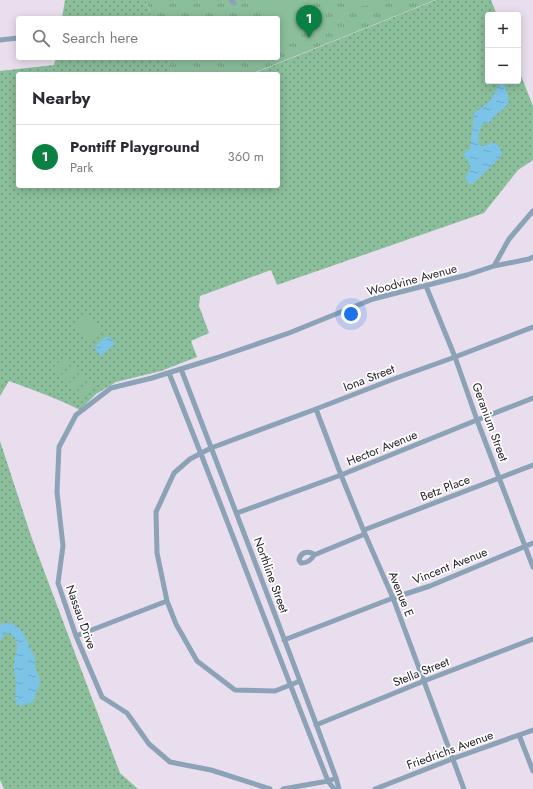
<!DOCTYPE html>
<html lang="en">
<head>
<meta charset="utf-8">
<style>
  :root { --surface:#fff; --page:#f7f7f7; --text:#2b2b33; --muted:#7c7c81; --line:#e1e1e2; --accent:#0b8043 }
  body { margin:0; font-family:Jost,sans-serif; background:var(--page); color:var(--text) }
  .controls { position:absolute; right:12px; top:12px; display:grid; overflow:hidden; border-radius:4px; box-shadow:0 2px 10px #0003 }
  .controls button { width:36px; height:36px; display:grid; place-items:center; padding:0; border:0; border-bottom:1px solid var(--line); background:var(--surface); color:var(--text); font:20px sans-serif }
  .you { position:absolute; left:351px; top:314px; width:14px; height:14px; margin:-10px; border:3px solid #fff; border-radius:50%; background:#1a73e8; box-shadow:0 0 0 6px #1a73e833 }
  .badge { display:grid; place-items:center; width:26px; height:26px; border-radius:50%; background:var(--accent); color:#fff; font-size:13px; font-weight:700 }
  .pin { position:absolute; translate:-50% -33px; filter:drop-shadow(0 1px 2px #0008) }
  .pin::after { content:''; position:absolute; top:21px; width:14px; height:12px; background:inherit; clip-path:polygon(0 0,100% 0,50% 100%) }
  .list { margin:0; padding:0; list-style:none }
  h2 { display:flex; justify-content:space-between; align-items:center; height:52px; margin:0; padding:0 16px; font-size:17px }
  h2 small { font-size:13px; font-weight:400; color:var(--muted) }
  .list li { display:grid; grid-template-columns:26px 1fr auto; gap:12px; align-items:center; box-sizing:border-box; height:64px; padding:0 16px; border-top:1px solid var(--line) }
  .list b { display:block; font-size:15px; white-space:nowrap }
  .list p { margin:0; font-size:13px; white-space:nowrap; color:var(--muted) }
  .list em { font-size:13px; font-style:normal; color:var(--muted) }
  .icon { flex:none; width:22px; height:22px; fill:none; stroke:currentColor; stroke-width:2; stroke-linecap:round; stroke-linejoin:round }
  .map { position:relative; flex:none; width:533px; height:789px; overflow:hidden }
  .search { position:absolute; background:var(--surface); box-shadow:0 2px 10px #0003; left:16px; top:16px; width:264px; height:44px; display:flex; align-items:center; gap:10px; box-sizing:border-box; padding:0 14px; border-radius:4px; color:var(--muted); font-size:15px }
  .panel { position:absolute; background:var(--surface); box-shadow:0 2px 10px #0003; left:16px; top:72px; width:264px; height:116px; border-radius:4px }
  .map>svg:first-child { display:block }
  .grass { fill:url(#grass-dots) }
  .park { fill:url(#park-tufts) }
  .pitch { fill:#8bbe9b }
  .water { fill:url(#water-ripples) }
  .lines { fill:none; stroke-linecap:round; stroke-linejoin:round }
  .street { stroke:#8ba2b7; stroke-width:5 }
  .labels { text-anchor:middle; stroke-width:3.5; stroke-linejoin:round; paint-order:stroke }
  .street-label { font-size:12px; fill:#28242a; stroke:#fff }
</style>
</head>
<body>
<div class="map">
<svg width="533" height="789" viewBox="0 0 533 789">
  <defs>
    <pattern id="grass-dots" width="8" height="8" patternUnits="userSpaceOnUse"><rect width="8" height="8" fill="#8bbe9b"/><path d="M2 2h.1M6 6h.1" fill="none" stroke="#729a7f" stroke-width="1.8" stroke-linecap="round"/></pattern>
    <pattern id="park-tufts" width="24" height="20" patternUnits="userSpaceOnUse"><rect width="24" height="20" fill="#8bbe9b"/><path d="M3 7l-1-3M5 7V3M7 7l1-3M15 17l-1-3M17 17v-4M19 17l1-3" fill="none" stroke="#729a7f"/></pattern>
    <pattern id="water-ripples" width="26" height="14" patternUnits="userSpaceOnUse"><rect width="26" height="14" fill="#7cc3e8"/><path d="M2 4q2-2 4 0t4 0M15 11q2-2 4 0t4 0" fill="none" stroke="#6ba7c7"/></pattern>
  </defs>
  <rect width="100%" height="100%" fill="#e9deed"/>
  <!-- grass -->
  <path class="grass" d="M65 0H146L152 18H62Z
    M436 0H491L497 15H488V81H518V68L533 106V160L518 170 484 213 277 285 271 270 200 296 199 306 209 333 191 341 197 357 161 371 116 382 96 394 80 410C57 398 33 390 9 381L0 396V71L54 65 56 58H167L173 74H18V186H278V74H252Z
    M0 441 31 536 120 773 138 789H4L0 780Z"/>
  <!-- park -->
  <path class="park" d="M146 0H435L251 74H173L167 58H278V18H152Z"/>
  <!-- pitch -->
  <path class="pitch" d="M256 0H304L313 9 320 26 278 38V18H261Z
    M340 0H379L378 4C364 6 352 9 340 0Z
    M88 314 94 321 80 333 74 326Z
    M95 323 101 329 87 342 82 335Z
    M66 355 72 362 58 374 52 368Z
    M73 364 79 370 66 383 60 376Z
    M81 372 87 378 74 391 68 384Z
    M89 380 95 386 82 399 76 393Z"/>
  <!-- water -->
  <path class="water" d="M501 82 503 83C505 86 506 88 507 92 507 95 509 99 508 102 507 109 494 114 490 122L482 124C480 128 474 147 484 146 486 146 488 144 490 143 499 142 503 150 501 157L475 182 472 184H469L465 178C466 175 469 173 470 170 472 165 466 159 464 155L465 151 469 150 470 148 474 113 490 101 493 96 499 84Z
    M108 335 115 344 103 354V356L102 357 94 347Z
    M5 623 12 624 17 626 23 632 35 658V667L40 680 39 687 36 691 34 702 20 706C18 705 17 705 16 702 14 697 16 691 16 686 16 678 13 671 14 663 15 650 23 642 8 632L5 634 0 641V625Z"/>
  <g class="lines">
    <!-- street -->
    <path class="street" d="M231 0 234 3
      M0 40 18 38
      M494 266 529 259 533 257
      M426 286 455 357 477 420 533 567
      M181 369C233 505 286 641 336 778L339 789
      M169 373C223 508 274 645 328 781L334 789
      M316 409 341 475 365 534 393 598 464 789
      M237 513 341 475 477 420 533 398
      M364 530 533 465
      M314 555C311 561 307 563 301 563L299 560C300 553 306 551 312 553L314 555 365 534
      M76 636 167 601
      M284 640 393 598 430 586 533 543
      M300 681 275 691 235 690 197 661 176 624 167 601 157 553 156 512 174 473 190 459 211 448 316 409 391 380 455 357 533 327
      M316 725 424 681 533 639
      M519 735 533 771
      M270 789 211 770 170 762 149 744 127 713 102 697 76 636 58 583 63 546 57 492 59 447 76 415 111 388 152 378 216 358 289 333 373 299 467 275 494 266 509 239 533 211
      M283 789 328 781 336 778
      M375 789 452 759 533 730"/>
  </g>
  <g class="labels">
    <!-- street labels -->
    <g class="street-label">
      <text transform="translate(412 280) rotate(-15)" y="4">Woodvine Avenue</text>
      <text transform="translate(369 378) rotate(-21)" y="4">Iona Street</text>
      <text transform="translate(490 422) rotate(70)" y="4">Geranium Street</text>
      <text transform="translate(382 448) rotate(-22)" y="4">Hector Avenue</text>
      <text transform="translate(445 488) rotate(-21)" y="4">Betz Place</text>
      <text transform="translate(450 566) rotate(-22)" y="4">Vincent Avenue</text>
      <text transform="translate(271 575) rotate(70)" y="4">Northline Street</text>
      <text transform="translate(401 594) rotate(68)" y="4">Avenue E</text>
      <text transform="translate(81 617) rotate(70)" y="4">Nassau Drive</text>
      <text transform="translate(421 672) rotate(-22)" y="4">Stella Street</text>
      <text transform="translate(450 750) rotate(-20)" y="4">Friedrichs Avenue</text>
    </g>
  </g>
</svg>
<div class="controls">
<button>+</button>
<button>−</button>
</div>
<div class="you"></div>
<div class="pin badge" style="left:309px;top:38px">1</div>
<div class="search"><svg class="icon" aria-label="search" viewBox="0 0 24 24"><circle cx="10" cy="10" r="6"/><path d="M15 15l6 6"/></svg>Search here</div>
<section class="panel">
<h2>Nearby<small></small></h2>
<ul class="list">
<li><span class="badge">1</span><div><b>Pontiff Playground</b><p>Park</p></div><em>360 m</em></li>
</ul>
</section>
</div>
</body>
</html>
